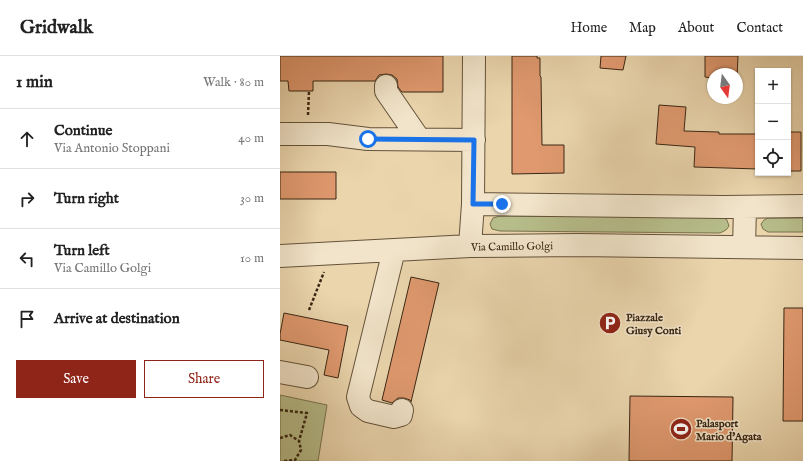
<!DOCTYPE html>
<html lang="en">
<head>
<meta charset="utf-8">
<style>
  :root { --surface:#fff; --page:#f2f2f2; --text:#222; --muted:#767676; --line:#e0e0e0; --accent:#8f2418 }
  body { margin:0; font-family:"IM FELL English",serif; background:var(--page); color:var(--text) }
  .controls { position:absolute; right:12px; top:12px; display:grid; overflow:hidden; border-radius:0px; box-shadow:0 1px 3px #0004 }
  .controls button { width:36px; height:36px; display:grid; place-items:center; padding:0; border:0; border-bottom:1px solid var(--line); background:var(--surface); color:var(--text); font:20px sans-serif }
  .compass { position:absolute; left:427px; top:12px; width:36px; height:36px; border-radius:50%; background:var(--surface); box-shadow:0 1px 3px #0004; rotate:166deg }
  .stop { position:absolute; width:12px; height:12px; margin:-9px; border:3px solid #1a73e8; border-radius:50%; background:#fff }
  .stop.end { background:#1a73e8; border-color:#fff; box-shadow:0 1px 4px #0008 }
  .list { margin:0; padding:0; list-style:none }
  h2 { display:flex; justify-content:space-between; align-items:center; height:52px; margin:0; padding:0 16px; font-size:17px }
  h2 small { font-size:13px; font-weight:400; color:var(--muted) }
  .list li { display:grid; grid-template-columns:26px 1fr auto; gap:12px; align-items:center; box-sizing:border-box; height:60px; padding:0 16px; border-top:1px solid var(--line) }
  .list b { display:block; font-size:15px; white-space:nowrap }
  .list p { margin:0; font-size:13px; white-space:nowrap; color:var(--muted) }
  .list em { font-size:13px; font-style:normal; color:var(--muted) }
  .actions { display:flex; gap:8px; padding:12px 16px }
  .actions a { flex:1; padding:9px 0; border:1px solid var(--accent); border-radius:0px; text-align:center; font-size:14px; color:var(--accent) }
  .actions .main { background:var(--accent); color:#fff }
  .icon { flex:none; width:22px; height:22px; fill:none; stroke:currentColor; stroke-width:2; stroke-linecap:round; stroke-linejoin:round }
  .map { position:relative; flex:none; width:523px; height:405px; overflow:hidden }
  header { display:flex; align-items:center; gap:24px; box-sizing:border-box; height:56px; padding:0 20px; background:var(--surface); border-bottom:1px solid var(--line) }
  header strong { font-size:19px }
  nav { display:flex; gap:22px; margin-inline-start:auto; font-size:14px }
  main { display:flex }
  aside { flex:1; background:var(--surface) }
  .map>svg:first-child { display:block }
  .green { fill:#b6bd8a; stroke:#78724e }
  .building { fill:#e0996f; stroke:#392613 }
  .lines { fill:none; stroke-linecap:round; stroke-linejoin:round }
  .minor-casing { stroke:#65523a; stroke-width:24 }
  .path { stroke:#392613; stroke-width:2.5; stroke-dasharray:3 2; stroke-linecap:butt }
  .minor { stroke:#f1e4ca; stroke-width:22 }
  .route { stroke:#1a73e8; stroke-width:5 }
  .labels { text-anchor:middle; stroke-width:3; stroke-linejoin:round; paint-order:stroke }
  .street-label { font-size:11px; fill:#392613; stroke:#f1e4ca }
  .poi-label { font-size:11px; font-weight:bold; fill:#392613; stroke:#f1e4ca; text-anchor:start }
</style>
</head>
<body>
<header>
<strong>Gridwalk</strong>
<nav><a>Home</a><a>Map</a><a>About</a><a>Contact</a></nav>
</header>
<main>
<aside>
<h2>1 min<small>Walk · 80 m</small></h2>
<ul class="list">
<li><svg class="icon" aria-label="ahead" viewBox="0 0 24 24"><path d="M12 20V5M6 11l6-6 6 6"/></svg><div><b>Continue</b><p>Via Antonio Stoppani</p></div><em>40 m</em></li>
<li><svg class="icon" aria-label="right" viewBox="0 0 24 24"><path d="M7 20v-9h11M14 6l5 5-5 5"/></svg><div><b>Turn right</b></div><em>30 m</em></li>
<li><svg class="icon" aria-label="left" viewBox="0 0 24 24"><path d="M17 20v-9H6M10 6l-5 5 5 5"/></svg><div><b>Turn left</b><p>Via Camillo Golgi</p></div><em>10 m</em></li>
<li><svg class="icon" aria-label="arrive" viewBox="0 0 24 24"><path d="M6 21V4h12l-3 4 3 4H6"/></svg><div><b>Arrive at destination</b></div></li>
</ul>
<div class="actions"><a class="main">Save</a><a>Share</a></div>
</aside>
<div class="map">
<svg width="523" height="405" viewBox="0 0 523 405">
  <rect width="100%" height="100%" fill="#ead5ad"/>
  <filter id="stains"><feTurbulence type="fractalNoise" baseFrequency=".005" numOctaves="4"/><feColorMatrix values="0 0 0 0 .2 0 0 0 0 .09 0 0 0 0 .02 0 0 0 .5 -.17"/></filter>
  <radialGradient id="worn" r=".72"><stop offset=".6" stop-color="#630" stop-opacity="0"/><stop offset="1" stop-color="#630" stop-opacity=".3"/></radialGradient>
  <!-- green -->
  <path class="green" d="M220 160 442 161 447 164 449 170 446 174 440 177 220 175 212 173 210 168 213 162Z
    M488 162H523V176H488L483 173 481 168 484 164Z
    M0 339 47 349 38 405H0Z"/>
  <!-- building -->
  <path class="building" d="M0 0H163V36H122L118 31 117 23 112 19 106 18 99 19 95 25H33V35H9L8 25H0Z
    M232 0H257V2H260V20L261 21 262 89H284V117L232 118Z
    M321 0H346L343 14 320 12Z
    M425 0H458L457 22V18H433V22L425 21Z
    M379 49 406 51 404 75 439 76V78H478V113L414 111 415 91 376 88Z
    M508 76H521V115H508Z
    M0 116H56V143H0Z
    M131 221 159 227 131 346 130 344 124 342H118L112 347 102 344Z
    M504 252H523V365H503Z
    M4 257 68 270 58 322 44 319 49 294 0 284V278Z
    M350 340 453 341 452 405H349Z"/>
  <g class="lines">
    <!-- minor casing -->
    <g class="minor-casing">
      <path id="minor" d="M106 30V35L139 83
        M0 78H48L88 83 194 84
        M193 148 443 151 523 150
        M190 190 193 148 194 0
        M464 191 465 151
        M114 194 78 341 81 350 88 355 114 361 121 359 122 354
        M0 200 190 190 298 189 523 192
        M0 316 27 321"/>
    </g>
    <!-- path -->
    <path class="path" d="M28 59 29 35
      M29 254 44 216
      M0 354 27 357 19 385
      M0 382 10 379 19 385 21 394 15 404 4 405"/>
    <!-- minor -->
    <use href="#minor" class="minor"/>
  </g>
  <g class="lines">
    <!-- route -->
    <path class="route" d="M88 83 194 84 193 148H222"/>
  </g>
  <!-- icons -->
  <defs>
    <g id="parking-disc" transform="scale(1.15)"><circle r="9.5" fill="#8f2418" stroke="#f1e4ca"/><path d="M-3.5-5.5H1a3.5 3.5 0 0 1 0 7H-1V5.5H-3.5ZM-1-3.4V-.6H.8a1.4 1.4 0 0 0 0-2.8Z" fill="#fff"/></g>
    <g id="stadium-disc" transform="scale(1.15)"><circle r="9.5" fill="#8f2418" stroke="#f1e4ca"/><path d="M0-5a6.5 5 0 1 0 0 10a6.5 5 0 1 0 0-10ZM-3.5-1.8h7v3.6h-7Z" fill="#fff"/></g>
  </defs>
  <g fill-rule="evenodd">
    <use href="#parking-disc" x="330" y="267"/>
    <use href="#stadium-disc" x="401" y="373"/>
  </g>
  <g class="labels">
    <!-- street labels -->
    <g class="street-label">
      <text transform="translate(232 190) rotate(-1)" y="4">Via Camillo Golgi</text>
    </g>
    <!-- poi labels -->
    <g class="poi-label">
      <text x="346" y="265">Piazzale<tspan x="346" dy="13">Giusy Conti</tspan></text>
      <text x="416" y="371">Palasport<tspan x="416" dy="13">Mario d'Agata</tspan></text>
    </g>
  </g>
  <rect width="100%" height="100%" filter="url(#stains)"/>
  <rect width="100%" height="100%" fill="url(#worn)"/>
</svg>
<div class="controls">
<button>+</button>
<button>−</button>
<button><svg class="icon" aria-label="locate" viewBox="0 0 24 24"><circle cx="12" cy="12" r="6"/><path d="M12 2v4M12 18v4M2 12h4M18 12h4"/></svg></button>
</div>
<svg class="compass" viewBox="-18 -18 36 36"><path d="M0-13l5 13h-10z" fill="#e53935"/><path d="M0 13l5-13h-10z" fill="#767676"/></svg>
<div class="stop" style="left:88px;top:83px"></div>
<div class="stop end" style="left:222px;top:148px"></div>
</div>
</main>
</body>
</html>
